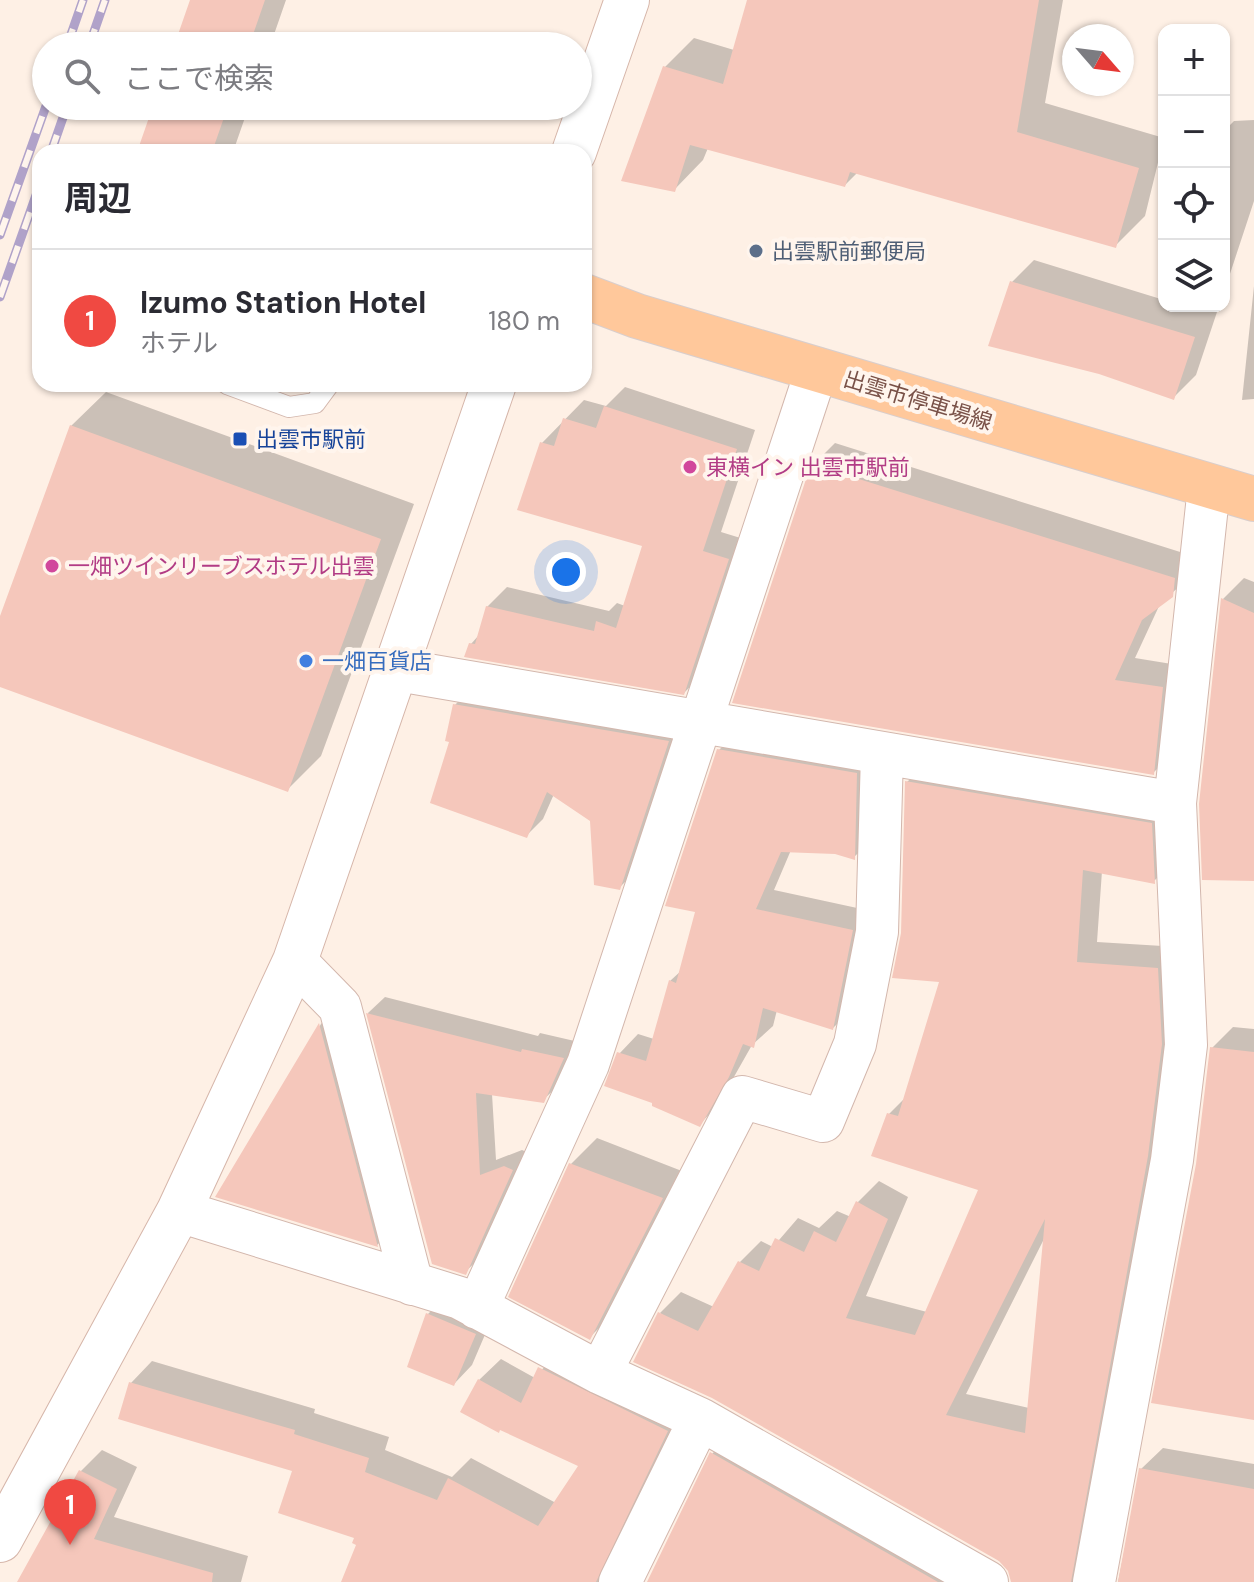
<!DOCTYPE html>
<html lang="ja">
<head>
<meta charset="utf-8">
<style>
  :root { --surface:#fff; --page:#f7f7f7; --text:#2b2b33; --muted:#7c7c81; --line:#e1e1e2; --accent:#f04942 }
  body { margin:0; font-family:"DM Sans","Noto Sans JP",sans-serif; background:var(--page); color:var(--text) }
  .controls { position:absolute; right:24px; top:24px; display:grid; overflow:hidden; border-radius:16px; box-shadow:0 2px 6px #0004 }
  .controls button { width:72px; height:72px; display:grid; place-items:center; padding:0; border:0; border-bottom:2px solid var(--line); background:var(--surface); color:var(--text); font:40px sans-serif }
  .compass { position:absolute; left:1062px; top:24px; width:72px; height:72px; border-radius:50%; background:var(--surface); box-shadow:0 2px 6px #0004; rotate:118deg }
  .you { position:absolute; left:566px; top:572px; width:28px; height:28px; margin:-20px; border:6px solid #fff; border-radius:50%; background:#1a73e8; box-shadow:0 0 0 12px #1a73e833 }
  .badge { display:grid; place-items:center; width:52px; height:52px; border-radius:50%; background:var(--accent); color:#fff; font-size:26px; font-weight:700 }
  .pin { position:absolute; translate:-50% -66px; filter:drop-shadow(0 2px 4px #0008) }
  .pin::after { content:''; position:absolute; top:42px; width:28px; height:24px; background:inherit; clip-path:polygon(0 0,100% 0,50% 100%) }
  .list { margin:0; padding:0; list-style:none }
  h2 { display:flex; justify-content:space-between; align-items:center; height:104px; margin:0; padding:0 32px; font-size:34px }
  h2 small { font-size:26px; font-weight:400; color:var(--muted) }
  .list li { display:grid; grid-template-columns:52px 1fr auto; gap:24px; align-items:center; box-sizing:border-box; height:144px; padding:0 32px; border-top:2px solid var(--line) }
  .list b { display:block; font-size:30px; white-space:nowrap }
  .list p { margin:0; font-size:26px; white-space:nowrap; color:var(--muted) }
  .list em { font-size:26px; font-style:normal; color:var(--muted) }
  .icon { flex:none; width:44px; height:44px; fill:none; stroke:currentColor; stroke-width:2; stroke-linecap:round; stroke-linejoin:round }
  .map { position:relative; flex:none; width:1254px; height:1582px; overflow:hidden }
  .search { position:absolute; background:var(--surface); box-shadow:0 2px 6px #0004; left:32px; top:32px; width:560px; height:88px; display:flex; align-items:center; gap:20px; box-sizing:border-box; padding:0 28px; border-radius:44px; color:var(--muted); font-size:30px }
  .panel { position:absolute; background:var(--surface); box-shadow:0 2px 6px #0004; left:32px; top:144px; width:560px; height:248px; border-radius:24px }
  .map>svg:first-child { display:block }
  .shadow { fill:#0003; fill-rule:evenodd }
  .building { fill:#f5c7bb; fill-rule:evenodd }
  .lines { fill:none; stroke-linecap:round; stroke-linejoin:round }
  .lane-casing { stroke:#d3b7ad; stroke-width:22 }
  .street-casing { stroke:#d3b7ad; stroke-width:44 }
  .secondary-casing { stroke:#d6b6aa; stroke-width:46 }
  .primary-casing { stroke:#d9cecc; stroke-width:46 }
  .lane { stroke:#fff; stroke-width:20 }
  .street { stroke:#fff; stroke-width:42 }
  .secondary { stroke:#fff; stroke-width:44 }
  .primary { stroke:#ffc89b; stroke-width:44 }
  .rail-casing { stroke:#b0a2c9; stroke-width:9 }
  .rail { stroke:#fff5ed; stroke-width:6; stroke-dasharray:18; stroke-linecap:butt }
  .service-dot { fill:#5c6f8a; stroke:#fff5ed; stroke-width:3 }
  .transit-dot { fill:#1a4fb4; stroke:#fff5ed; stroke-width:3 }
  .hotel-dot { fill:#d1479c; stroke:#fff5ed; stroke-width:3 }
  .shop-dot { fill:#3f7fe0; stroke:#fff5ed; stroke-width:3 }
  .labels { text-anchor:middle; stroke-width:8; stroke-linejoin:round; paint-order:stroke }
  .service-label { font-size:22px; fill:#4e5e75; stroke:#fff5ed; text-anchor:start }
  .street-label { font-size:22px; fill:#795148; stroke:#fff5ed }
  .transit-label { font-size:22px; fill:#164399; stroke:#fff5ed; text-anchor:start }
  .hotel-label { font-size:22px; fill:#b23c85; stroke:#fff5ed; text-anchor:start }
  .shop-label { font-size:22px; fill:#366cbe; stroke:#fff5ed; text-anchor:start }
</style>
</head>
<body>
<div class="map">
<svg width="1254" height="1582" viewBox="0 0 1254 1582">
  <rect width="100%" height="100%" fill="#fef0e5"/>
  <!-- shadow -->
  <path class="shadow" d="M192 0H286L270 46H176Z
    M748 0H1063L1045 103 1164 138 1145 216 1116 245 858 172 845 185 708 148 703 160 674 190 665 67 694 38 734 50Z
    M155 106H249L233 152H139Z
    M1254 120V201L1224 292V131L1234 121Z
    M1034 260 1164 300V306H1219L1196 375 1174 397 1012 282Z
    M1254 286V399L1242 400Z
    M625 387 755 430 721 532 747 540 703 673 684 693 471 644 479 635 487 607 507 587 609 611 617 603 625 606 644 544 542 443 584 400 606 406Z
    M106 392 414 504 321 756 287 790 0 685V622L71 426Z
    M835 443 1196 557 1194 573 1160 604 1135 658 1184 666 1175 751 1153 773 813 465Z
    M1244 578 1254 582V879L1223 599Z
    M471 688 684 725 636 871 619 888 592 820 554 794 543 819 526 836 451 740 455 705Z
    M738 731 876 754 874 838 854 857 835 852 791 850 774 890 871 911 852 1009 833 1028 777 1010 773 1026 752 1045 718 1105 699 1125 619 1054 638 1034 654 1039 670 981 682 970 698 911 719 750Z
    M929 761 1173 802 1175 860 1154 881 1102 871 1097 942 1179 947 1106 1582H1013L1009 1568 660 1313 681 1292 714 1307 740 1262 761 1241 773 1247 798 1218 819 1228 837 1211 851 1217 858 1202 879 1181 908 1197 866 1296 927 1312 980 1189 889 1114 906 1097 942 980 903 933 907 782ZM1045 1237 1029 1408 966 1394Z
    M385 997 538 1036 540 1033 579 1042 560 1084 543 1100 492 1094 496 1160 522 1150 529 1153 482 1256 465 1272 433 1263 368 1013Z
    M333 1011 391 1232 377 1245 218 1196 321 1024Z
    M1233 1027 1254 1029V1418L1198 1165 1212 1048Z
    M597 1138 687 1173 615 1312 589 1338 571 1164Z
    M446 1296 493 1316 472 1365 454 1384 410 1366 428 1314Z
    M561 1347 688 1409 631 1582H343L359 1543 357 1536 294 1470 131 1383 152 1361 315 1409 314 1413 389 1437 385 1450 452 1477 471 1458 556 1503 581 1465 479 1380 501 1359 535 1378Z
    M733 1432 997 1582H649L712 1454Z
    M1163 1448 1254 1464V1582H1118L1141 1469Z
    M102 1450 137 1467 114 1517 248 1556 241 1582H21L81 1471Z"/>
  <!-- building -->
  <path class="building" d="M190 0H265L249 46H174Z
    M747 0H1039L1017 132 1139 168 1116 248 850 172 845 187 690 145 675 192 621 181 663 66 723 84Z
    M153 106H228L212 152H137Z
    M1010 281 1195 337 1174 400 1099 374 988 346Z
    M604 406 737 449 703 551 729 559 684 695 464 657 469 643 475 644 486 606 594 631 596 621 616 628 642 546 517 510 540 442 554 446 563 418 596 428Z
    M70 425 381 539 288 792 0 687V616Z
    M811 464 1175 578 1173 597 1142 620 1115 680 1163 687 1154 775 732 703Z
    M1221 598 1254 613V881L1202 880 1199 804Z
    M453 704 669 741 620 890 594 885 590 821 547 792 527 838 430 803 449 742 445 741Z
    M717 749 857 773 855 860 835 854 781 852 756 909 853 930 833 1030 763 1008 754 1048 743 1044 729 1077 700 1127 652 1106V1103L604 1086 617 1052 646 1061 669 980 676 983 695 912 665 906Z
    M905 781 1152 823 1155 884 1083 870 1077 962 1158 968 1162 1044 1148 1156 1071 1582H1011L1008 1571 999 1561 712 1398 633 1362 658 1312 698 1331 738 1261 759 1271 775 1238 804 1252 814 1231 836 1242 856 1201 888 1219 846 1318 915 1335 978 1190 871 1156 887 1113 898 1116 939 982 892 978 901 933ZM1045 1219 1025 1433 946 1415Z
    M366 1013 521 1052 522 1049 564 1058 544 1103 476 1093 480 1175 504 1166 513 1170 466 1275 432 1264Z
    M319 1023 378 1247 215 1197Z
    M1210 1047 1254 1052V1420L1151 1403 1196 1164Z
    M569 1163 663 1198 590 1340 508 1297Z
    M426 1313 476 1334 454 1386 407 1367Z
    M538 1367 668 1431 596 1582H341L356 1545 352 1543 354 1538 278 1513 292 1471 118 1419 129 1382 295 1430 294 1434 369 1458 365 1472 437 1500 448 1478 538 1526 578 1466 500 1430 499 1433 460 1412 478 1379 521 1403Z
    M710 1452 938 1582H647Z
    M1139 1468 1254 1489V1582H1118Z
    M79 1470 117 1489 94 1539 213 1573 212 1582H17Z"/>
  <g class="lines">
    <!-- lane casing -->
    <g class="lane-casing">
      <path id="lane" d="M227 384 289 407 315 403 329 384"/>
    </g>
    <!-- street casing -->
    <g class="street-casing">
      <path id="street" d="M398 670 1175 803
        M295 961 340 1007 412 1284
        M179 1211 460 1298 600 1373 700 1419 987 1582
        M477 1308 588 1064 817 369
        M600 1373 742 1097 823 1121 855 1044 877 932 882 754
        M620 1582 700 1419
        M1094 1582 1172 1160 1186 1045 1175 803 1209 487"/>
    </g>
    <!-- secondary casing -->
    <g class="secondary-casing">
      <path id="secondary" d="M574 152 627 0
        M0 1540 179 1211 295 961 494 384"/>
    </g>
    <!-- primary casing -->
    <g class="primary-casing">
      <path id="primary" d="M584 296 637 316 1254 499"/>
    </g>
    <!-- lane -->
    <use href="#lane" class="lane"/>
    <!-- street -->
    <use href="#street" class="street"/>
    <!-- secondary -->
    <use href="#secondary" class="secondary"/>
    <!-- primary -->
    <use href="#primary" class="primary"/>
    <!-- rail casing -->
    <g class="rail-casing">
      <path id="rail" d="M67 46 83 0
        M89 46 105 0
        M51 152 67 106
        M0 235 46 106
        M0 297 40 184"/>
    </g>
    <!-- rail -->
    <use href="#rail" class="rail"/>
  </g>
  <!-- markers -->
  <circle class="service-dot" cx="756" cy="251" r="8"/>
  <rect class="transit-dot" x="232" y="431" width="16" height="16" rx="4"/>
  <g class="hotel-dot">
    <circle cx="690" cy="467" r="8"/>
    <circle cx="52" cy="566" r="8"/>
  </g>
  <circle class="shop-dot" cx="306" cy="661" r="8"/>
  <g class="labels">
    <!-- service labels -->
    <g class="service-label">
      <text x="772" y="259">出雲駅前郵便局</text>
    </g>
    <!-- street labels -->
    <g class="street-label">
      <text transform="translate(918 400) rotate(17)" y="8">出雲市停車場線</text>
    </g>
    <!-- transit labels -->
    <g class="transit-label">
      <text x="256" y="447">出雲市駅前</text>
    </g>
    <!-- hotel labels -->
    <g class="hotel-label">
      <text x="706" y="475">東横イン 出雲市駅前</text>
      <text x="68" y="574">一畑ツインリーブスホテル出雲</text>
    </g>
    <!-- shop labels -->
    <g class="shop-label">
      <text x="322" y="669">一畑百貨店</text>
    </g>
  </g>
</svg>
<div class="controls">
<button>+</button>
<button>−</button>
<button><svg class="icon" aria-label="locate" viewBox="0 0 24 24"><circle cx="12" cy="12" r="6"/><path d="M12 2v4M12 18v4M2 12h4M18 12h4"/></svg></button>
<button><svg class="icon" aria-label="layers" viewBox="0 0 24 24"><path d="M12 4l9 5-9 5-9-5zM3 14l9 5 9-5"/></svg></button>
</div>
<svg class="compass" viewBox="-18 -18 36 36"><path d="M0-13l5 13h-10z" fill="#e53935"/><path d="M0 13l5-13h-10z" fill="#7c7c81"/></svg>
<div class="you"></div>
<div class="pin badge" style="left:70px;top:1545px">1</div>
<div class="search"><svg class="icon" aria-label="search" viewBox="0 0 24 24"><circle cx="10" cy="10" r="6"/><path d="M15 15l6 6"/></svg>ここで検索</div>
<section class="panel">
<h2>周辺<small></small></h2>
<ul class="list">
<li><span class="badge">1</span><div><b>Izumo Station Hotel</b><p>ホテル</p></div><em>180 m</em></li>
</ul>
</section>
</div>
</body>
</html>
